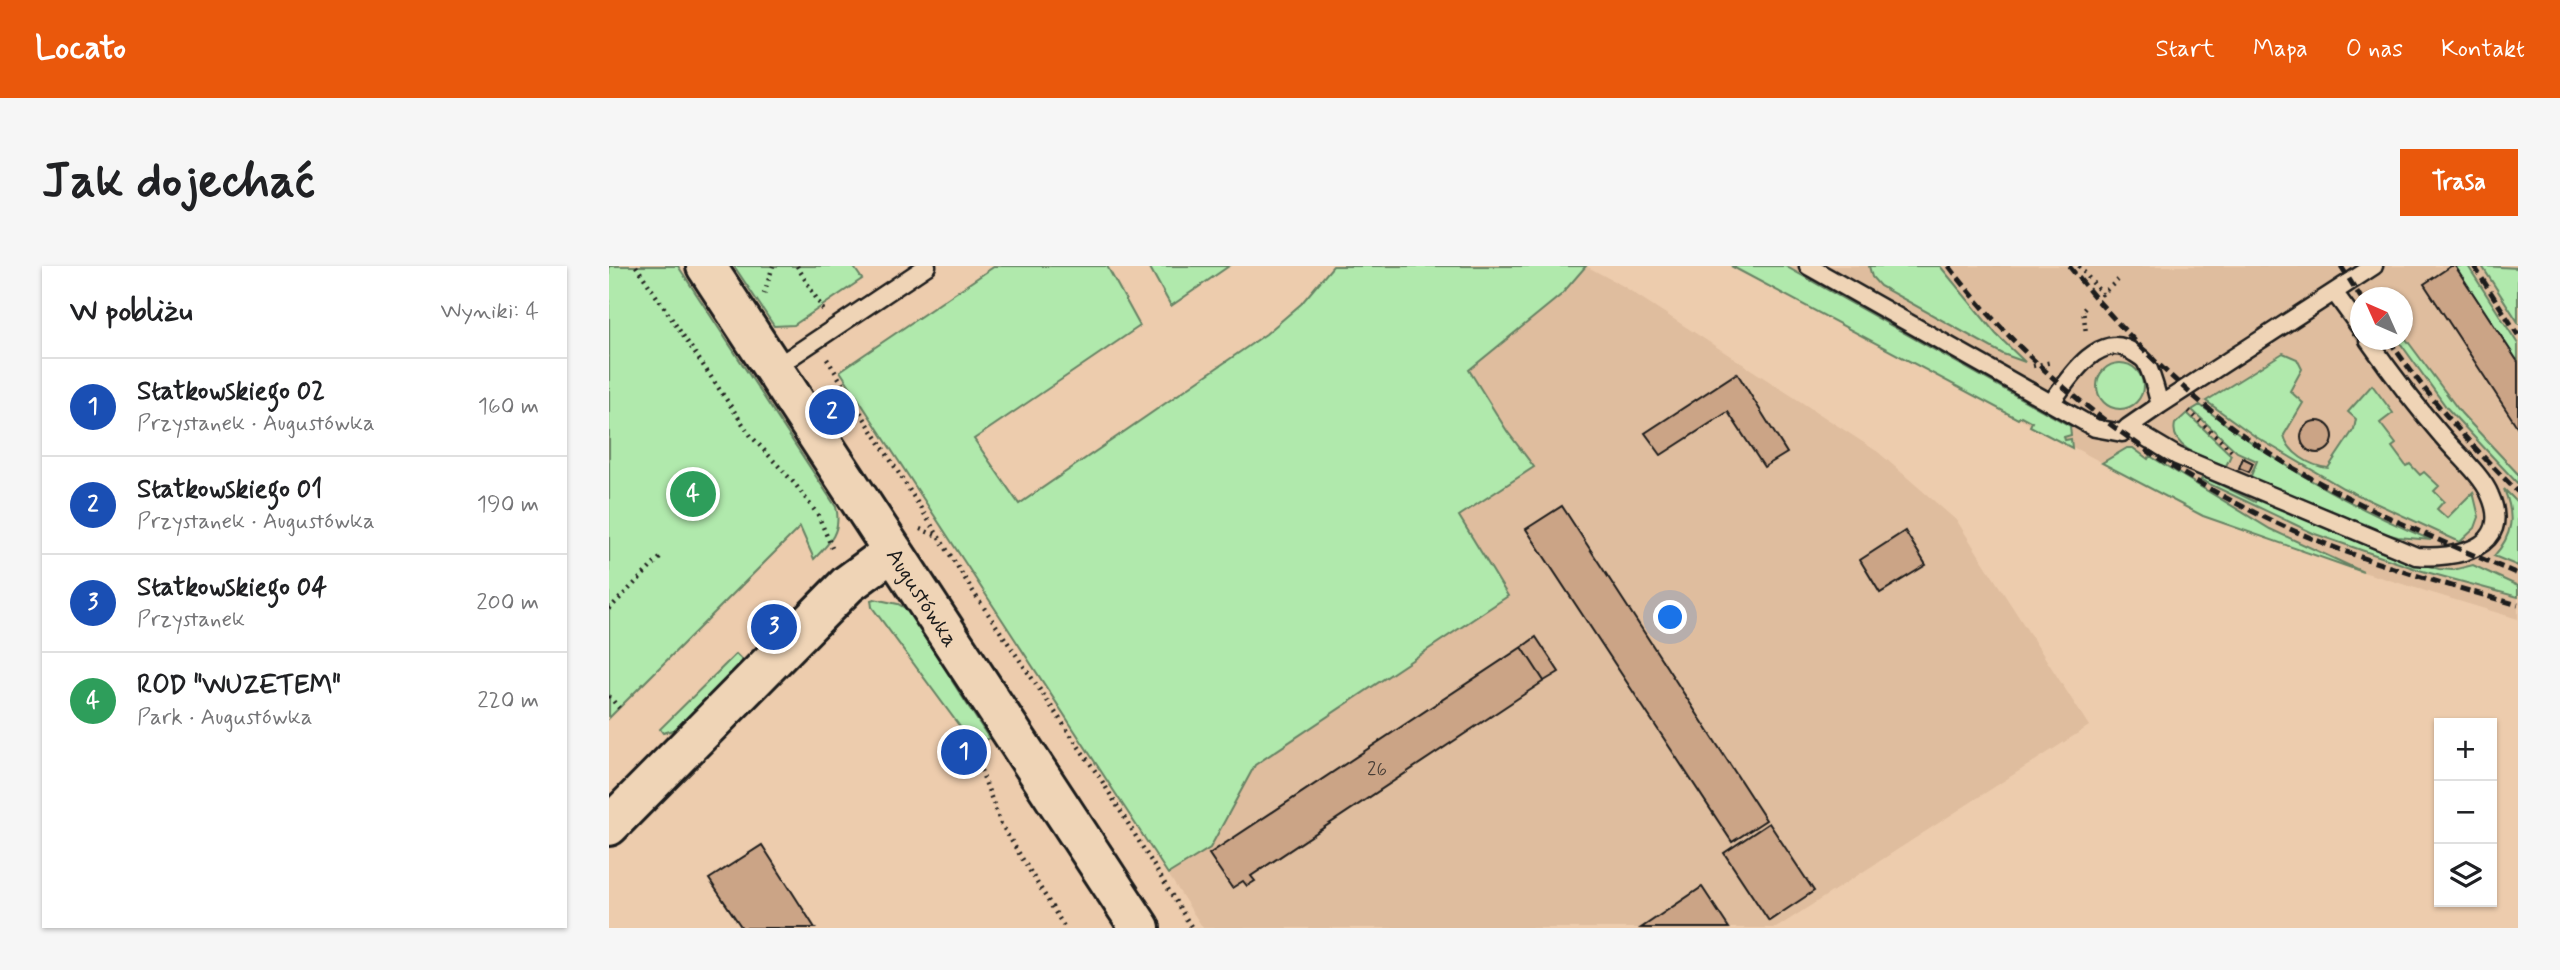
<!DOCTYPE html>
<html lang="pl">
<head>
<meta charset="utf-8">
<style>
  :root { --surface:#fff; --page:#f6f6f6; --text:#202124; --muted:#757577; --line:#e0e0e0; --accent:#ea580c }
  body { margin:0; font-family:Mynerve,sans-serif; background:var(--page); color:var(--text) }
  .controls { position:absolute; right:21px; bottom:21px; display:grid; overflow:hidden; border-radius:0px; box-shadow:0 2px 5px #0004 }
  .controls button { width:63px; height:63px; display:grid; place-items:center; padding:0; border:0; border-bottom:2px solid var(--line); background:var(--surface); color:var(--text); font:35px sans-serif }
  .compass { position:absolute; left:1741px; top:21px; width:63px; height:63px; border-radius:50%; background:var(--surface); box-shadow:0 2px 5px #0004; rotate:315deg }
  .you { position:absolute; left:1062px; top:352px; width:24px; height:24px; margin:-18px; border:5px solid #fff; border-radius:50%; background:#1a73e8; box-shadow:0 0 0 10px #1a73e833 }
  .badge { display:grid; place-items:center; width:46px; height:46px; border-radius:50%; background:var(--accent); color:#fff; font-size:23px; font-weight:700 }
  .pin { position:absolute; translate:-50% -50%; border:4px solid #fff; box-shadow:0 2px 7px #0006 }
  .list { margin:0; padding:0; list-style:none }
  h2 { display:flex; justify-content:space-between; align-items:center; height:91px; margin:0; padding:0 28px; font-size:30px }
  h2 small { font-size:23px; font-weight:400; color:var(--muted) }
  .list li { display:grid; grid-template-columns:46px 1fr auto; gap:21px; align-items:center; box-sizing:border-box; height:98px; padding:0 28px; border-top:2px solid var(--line) }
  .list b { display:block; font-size:26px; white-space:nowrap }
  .list p { margin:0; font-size:23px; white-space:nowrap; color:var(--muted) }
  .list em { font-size:23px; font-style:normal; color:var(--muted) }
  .icon { flex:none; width:38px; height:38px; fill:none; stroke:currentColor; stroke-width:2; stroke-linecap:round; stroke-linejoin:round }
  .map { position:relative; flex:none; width:1909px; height:662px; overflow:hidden; border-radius:0px }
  header { display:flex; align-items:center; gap:42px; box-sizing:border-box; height:98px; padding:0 35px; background:var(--accent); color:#fff }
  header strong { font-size:33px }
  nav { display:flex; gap:38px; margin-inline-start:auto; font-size:24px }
  .intro { display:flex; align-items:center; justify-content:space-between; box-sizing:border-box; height:168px; padding:0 42px }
  h1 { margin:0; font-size:49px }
  .button { padding:18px 32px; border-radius:0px; background:var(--accent); color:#fff; font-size:24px; font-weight:700 }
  main { display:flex; gap:42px; padding:0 42px }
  aside { flex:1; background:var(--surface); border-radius:0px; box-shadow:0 2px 5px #0004 }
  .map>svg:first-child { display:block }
  .built { fill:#dfbd9e; fill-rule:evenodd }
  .green { fill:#b0e9ac; stroke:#668264; stroke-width:2 }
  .building { fill:#cba486; stroke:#1c1c1c; stroke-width:2 }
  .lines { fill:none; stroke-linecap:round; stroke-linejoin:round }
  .service-casing { stroke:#1c1c1c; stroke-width:21 }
  .tertiary-casing { stroke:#1c1c1c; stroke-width:44 }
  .path { stroke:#1c1c1c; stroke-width:4.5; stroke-dasharray:2 5; stroke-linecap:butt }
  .service { stroke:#efd4b6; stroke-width:16 }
  .tertiary { stroke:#efd4b6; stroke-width:38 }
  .rail { stroke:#1c1c1c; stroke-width:5; stroke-dasharray:10 5; stroke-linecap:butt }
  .labels { text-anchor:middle; stroke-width:5; stroke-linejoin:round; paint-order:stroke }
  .number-label { font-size:19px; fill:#483e36 }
  .street-label { font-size:23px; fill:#1c1c1c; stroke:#efd4b6 }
</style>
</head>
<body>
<header>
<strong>Locato</strong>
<nav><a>Start</a><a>Mapa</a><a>O nas</a><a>Kontakt</a></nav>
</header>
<div class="intro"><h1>Jak dojechać</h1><a class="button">Trasa</a></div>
<main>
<aside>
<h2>W pobliżu<small>Wyniki: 4</small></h2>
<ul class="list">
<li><span class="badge" style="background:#1a4fb4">1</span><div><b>Statkowskiego 02</b><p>Przystanek · Augustówka</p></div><em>160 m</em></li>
<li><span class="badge" style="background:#1a4fb4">2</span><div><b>Statkowskiego 01</b><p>Przystanek · Augustówka</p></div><em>190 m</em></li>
<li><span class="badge" style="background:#1a4fb4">3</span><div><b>Statkowskiego 04</b><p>Przystanek</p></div><em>200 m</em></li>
<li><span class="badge" style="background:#2e9e5b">4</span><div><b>ROD &quot;WUZETEM&quot;</b><p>Park · Augustówka</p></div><em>220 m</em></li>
</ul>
</aside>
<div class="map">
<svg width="1909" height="662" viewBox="0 0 1909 662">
  <rect width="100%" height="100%" fill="#edccad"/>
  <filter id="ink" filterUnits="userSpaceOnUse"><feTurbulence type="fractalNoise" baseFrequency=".0143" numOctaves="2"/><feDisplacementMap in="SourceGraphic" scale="14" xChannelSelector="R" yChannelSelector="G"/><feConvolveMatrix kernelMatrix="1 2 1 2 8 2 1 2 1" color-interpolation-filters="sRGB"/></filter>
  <g filter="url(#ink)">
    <!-- built -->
    <path class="built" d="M977 0 1014 20 1269 186 1348 255 1480 460 1167 662H594L559 608 601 582 646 499 899 330 850 250 924 200 898 165 860 104 952 29Z
      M1122 0H1909V353L1754 306 1594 250ZM1752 32H1794V74H1752Z"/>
    <!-- green -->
    <path class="green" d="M0 0H69L227 241C233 265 221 277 205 293L191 261 0 452Z
      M125 0H244L253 13 185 59 165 60Z
      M386 0H498L531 60 365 173 410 238 657 68 692 38 724 0H977L952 29 860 104 898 165 925 201 850 250 899 330 646 499 601 582 559 608 231 105Z
      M540 0H620L562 40Z
      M1122 0H1176L1461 160 1462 169 1455 171 1456 174 1462 173 1463 182 1421 160 1423 156 1412 150 1409 153Z
      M1260 0H1331L1387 68 1416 96 1394 88 1271 20 1263 11Z
      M1846 0H1859L1909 78V96Z
      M1873 0 1909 2V56Z
      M1794 69 1852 147 1909 208V218L1838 142 1789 74H1794Z
      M1674 87 1688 93 1693 103 1681 125 1694 137 1675 169C1679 187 1701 200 1719 202L1745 163 1747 153 1739 146 1763 119 1784 147 1771 157 1787 178 1783 181 1797 200 1801 198 1811 209 1815 206 1830 220 1825 225 1835 235 1828 243 1838 252 1864 226 1870 251 1866 262 1851 276 1734 222 1647 171 1597 135Z
      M1488 120a23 23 0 1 1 46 0a23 23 0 1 1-46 0Z
      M1591 139C1667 197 1734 237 1822 274L1789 271 1763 264 1641 212 1648 195 1628 186 1583 144Z
      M1578 147 1622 189 1617 200C1599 193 1560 183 1566 158Z
      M1518 182H1524L1539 193 1541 190 1661 263 1754 306 1594 250 1493 197Z
      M1594 210 1646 236 1648 232 1777 288 1830 303 1844 304 1864 299 1909 320V331L1810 304 1706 268 1592 214Z
      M1895 223 1909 237V300L1885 290C1904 269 1906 250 1895 223Z
      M265 333 289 338 301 345 348 411 343 415 380 472 370 477 360 473 263 341 262 334Z
      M127 388 135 396 68 463 54 467 51 463Z"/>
    <!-- building -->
    <path class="building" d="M1842 0H1846L1909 96V162L1815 18Z
      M1128 107 1178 187 1155 201 1119 146 1052 189 1036 167Z
      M1692 171a16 16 0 1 1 32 0a16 16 0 1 1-32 0Z
      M1634 192 1644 197 1640 206 1630 202Z
      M953 240 1157 554 1123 576 917 263Z
      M1296 265 1317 299 1271 327 1251 294Z
      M927 371 950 406 935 415 913 381Z
      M913 381 935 415 642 610 646 615 638 620 634 615 623 622 600 588Z
      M1160 557 1205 625 1160 655 1115 587Z
      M153 579 206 662H133L100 613Z
      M1093 621 1120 662H1032Z"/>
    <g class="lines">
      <!-- service casing -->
      <g class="service-casing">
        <path id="service" d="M1199 0 1486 162 1513 167 1519 161 1568 190 1807 290C1846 293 1905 283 1881 229 1873 209 1848 188 1834 171 1807 140 1782 107 1759 74
          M1725 26 1752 63
          M164 103 318 0
          M1443 136C1460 111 1492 62 1525 87 1530 90 1535 93 1537 97 1544 110 1547 125 1551 139L1519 161
          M1551 139 1765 0"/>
      </g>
      <!-- tertiary casing -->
      <g class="tertiary-casing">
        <path id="tertiary" d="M97 0 531 662
          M0 560 239 318 284 285"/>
      </g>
      <!-- path -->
      <path class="path" d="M27 0 142 170 186 218 209 249 223 282
        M188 0 215 45
        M1470 0 1493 28 1509 14
        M155 28 164 0
        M1476 42 1474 44 1477 67
        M218 93 367 330 493 515 583 662
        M1424 100 1443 96
        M1580 145 1625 187
        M311 263 329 270
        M0 343 52 291
        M0 430 10 442
        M367 491 392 558 456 662"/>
      <!-- service -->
      <use href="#service" class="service"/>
      <!-- tertiary -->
      <use href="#tertiary" class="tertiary"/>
      <!-- rail -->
      <path class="rail" d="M1340 0C1432 121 1562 214 1702 272 1769 300 1840 319 1909 339
        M1460 0C1523 79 1604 157 1693 207 1762 246 1836 277 1909 308
        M1732 0 1752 32
        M1865 0 1909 69
        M1780 74C1818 130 1861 179 1909 226"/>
    </g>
  </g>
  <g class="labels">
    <!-- number labels -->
    <g class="number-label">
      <text x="768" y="509">26</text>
    </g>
    <!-- street labels -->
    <g class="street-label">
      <text transform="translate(314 331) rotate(57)" y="8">Augustówka</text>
    </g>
  </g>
</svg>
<div class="controls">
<button>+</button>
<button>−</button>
<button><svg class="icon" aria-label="layers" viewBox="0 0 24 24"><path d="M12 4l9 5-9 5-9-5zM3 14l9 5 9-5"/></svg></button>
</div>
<svg class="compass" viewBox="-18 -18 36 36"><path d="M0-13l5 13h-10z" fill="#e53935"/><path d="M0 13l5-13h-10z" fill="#757577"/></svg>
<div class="you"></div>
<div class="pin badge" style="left:355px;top:486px;background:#1a4fb4">1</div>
<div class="pin badge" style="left:223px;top:146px;background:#1a4fb4">2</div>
<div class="pin badge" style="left:165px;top:361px;background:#1a4fb4">3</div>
<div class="pin badge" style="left:84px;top:228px;background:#2e9e5b">4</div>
</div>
</main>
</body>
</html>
